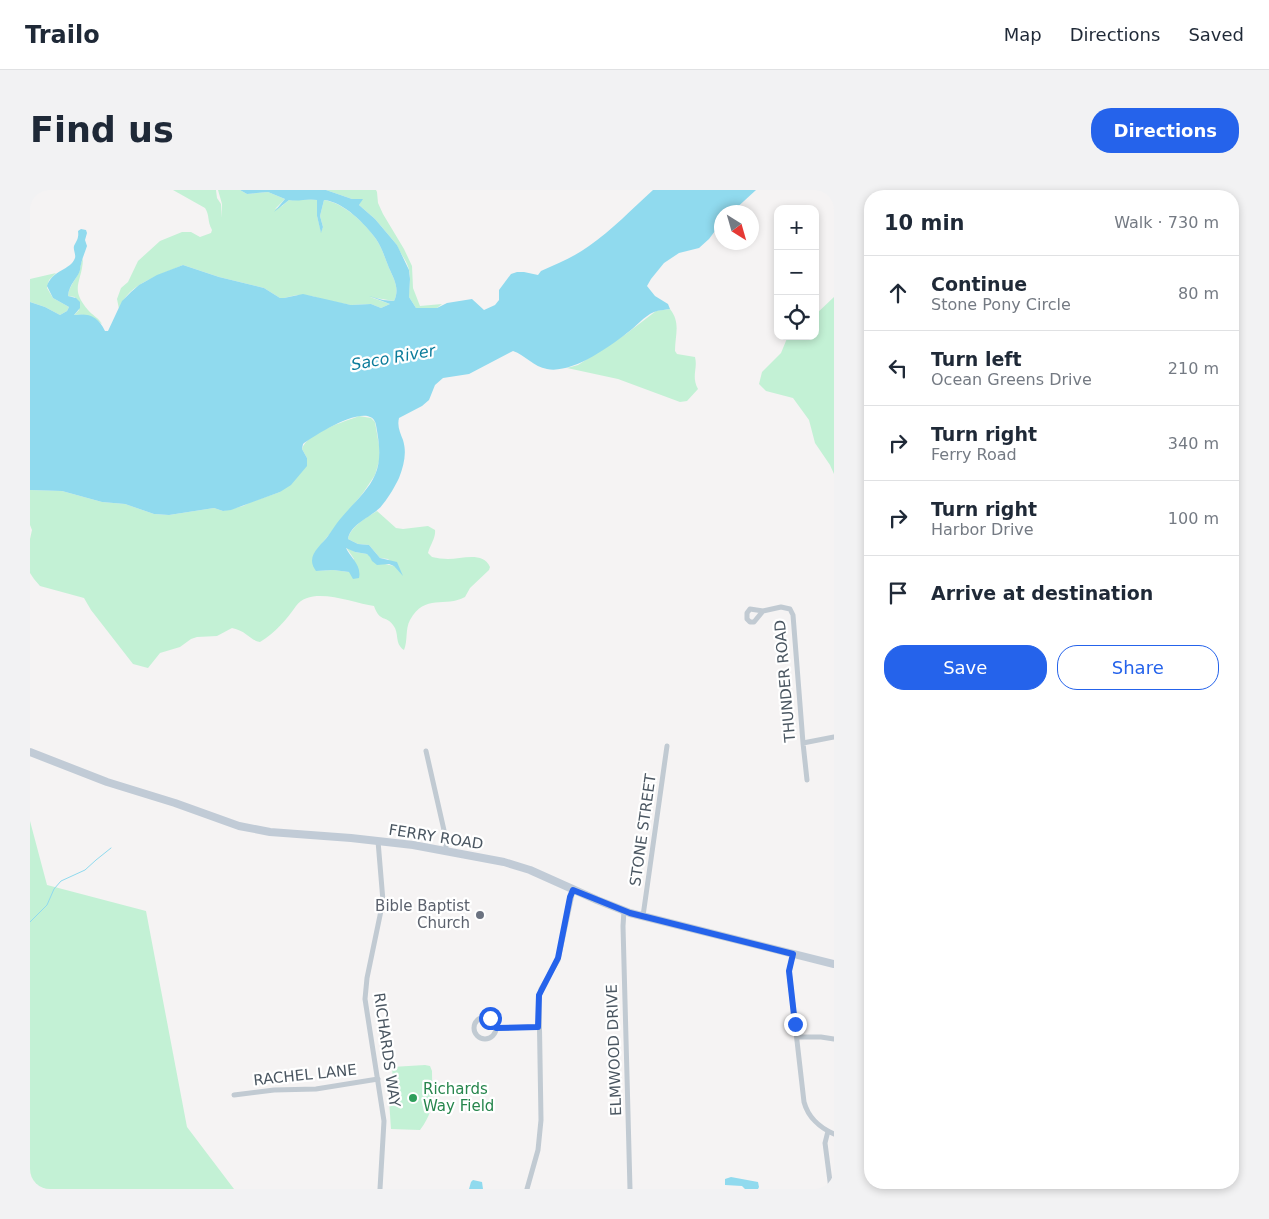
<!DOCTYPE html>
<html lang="en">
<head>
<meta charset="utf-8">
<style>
  :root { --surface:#fff; --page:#f2f2f3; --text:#1f2937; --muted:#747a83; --line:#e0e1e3; --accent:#2563eb }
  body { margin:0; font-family:"DejaVu Sans",sans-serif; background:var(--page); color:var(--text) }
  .controls { position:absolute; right:15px; top:15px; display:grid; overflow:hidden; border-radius:10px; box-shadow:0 2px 8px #0003 }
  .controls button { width:45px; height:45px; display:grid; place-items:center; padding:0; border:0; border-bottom:1px solid var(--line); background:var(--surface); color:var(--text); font:25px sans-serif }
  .compass { position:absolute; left:684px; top:15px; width:45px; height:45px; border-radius:50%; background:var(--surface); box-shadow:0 2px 8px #0003; rotate:143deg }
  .stop { position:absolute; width:15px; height:15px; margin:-11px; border:4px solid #2563eb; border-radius:50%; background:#fff }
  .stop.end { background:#2563eb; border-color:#fff; box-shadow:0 1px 5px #0008 }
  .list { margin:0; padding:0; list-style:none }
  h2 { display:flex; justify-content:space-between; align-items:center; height:65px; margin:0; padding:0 20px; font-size:21px }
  h2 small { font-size:16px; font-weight:400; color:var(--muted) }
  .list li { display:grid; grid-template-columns:32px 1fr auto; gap:15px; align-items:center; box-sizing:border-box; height:75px; padding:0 20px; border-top:1px solid var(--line) }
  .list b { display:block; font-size:19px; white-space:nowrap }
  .list p { margin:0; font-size:16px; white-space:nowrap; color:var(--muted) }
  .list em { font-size:16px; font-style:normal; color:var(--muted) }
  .actions { display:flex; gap:10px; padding:15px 20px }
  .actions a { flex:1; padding:11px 0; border:1px solid var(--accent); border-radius:20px; text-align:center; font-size:18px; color:var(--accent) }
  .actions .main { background:var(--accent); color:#fff }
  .icon { flex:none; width:28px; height:28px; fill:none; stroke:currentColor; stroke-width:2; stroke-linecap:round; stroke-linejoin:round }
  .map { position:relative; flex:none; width:804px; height:999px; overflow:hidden; border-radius:20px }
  header { display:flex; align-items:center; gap:30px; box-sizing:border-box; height:70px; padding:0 25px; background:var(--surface); border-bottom:1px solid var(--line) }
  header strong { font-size:24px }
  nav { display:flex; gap:28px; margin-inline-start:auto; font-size:18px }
  .intro { display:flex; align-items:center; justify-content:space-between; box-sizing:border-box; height:120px; padding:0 30px }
  h1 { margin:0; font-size:35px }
  .button { padding:12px 22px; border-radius:20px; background:var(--accent); color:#fff; font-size:18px; font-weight:700 }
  main { display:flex; gap:30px; padding:0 30px }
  aside { flex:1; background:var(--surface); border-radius:20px; box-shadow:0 2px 8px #0003 }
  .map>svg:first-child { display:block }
  .green { fill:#c3f1d5 }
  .water { fill:#90daee }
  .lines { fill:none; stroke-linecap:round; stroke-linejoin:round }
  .stream { stroke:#90daee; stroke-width:1 }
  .street { stroke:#c1cad2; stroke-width:5 }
  .secondary { stroke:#c1cbd6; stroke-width:8 }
  .route { stroke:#2563eb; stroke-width:6 }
  .worship-dot { fill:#6b7280; stroke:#fff; stroke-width:2 }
  .leisure-dot { fill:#2e9e5b; stroke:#fff; stroke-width:2 }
  .labels { text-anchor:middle; stroke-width:4.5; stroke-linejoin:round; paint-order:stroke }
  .street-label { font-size:15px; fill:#4a5661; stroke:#fff }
  .worship-label { font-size:15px; fill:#5b616d; stroke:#fff; text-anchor:end }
  .leisure-label { font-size:15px; fill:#27864d; stroke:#fff; text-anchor:start }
  .water-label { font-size:16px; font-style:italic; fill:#0c7c9b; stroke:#fff }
</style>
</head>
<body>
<header>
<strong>Trailo</strong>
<nav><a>Map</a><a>Directions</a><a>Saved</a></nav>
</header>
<div class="intro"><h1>Find us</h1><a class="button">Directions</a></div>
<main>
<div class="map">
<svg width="804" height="999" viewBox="0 0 804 999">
  <rect width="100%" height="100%" fill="#f5f3f3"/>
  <!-- green -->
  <path class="green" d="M143 0H186L187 8 191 14V28L192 14 188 0H210L217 4 238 2 255 9 245 19 252 16 259 10C269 11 278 8 288 10L287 26 291 42 293 37 290 26 294 10C314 13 335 33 346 49 352 58 355 68 359 78 364 89 370 99 364 111L340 107 360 114 351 118 341 114 321 115 295 110 282 106 267 105 254 108H250L234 98 189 87 153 75C131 85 98 93 89 119L87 109 91 98 98 92 108 71 130 51 152 42H161L170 47 181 43 182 40C177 31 180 26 175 18Z
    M296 0H346L347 2 348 13 353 24 374 59 382 76 383 98 390 116 412 114 407 118H386L379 107C379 96 382 84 377 74 374 67 369 62 367 55L345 29 329 15 332 9H322Z
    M53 69C52 93 39 98 58 120 62 125 69 128 72 134 63 126 55 124 44 125L49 120 45 107 38 106C39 96 45 91 49 82 51 77 50 74 53 69Z
    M26 83 19 90 17 98 23 108 39 117 37 121 30 125 15 117 0 112V89Z
    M804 107V284L800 275 785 253 779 230 763 208 736 201 729 194 732 182 751 163 758 146H785V125Z
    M640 119C651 133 645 145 645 161L647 164 665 167C668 179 661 186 668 199L657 211 650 212 588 189 537 178 548 175 596 144 626 121Z
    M329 226 341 228 345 232 349 255 350 268 345 285 333 303 289 357 286 381 303 380 319 382 324 369 316 357 325 362 337 364 355 374 364 376 372 386 358 369 350 368 339 355 328 354 318 349C321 336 337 327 347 321L366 338 373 339 398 336 405 340C406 348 400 355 398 363L402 367C407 368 413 369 418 369 432 369 453 361 460 377L459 380 440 398 435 407C415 418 395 403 380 430 375 439 378 451 374 460 364 453 370 444 363 435 356 425 350 433 344 416 323 413 281 395 266 416 256 430 246 442 230 452 219 450 217 441 202 438L187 446 167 447 161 449 150 457 130 463 118 478 103 474 61 420 54 408 10 396 4 389 0 383V349L2 340 0 335V300L32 301 72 312 95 314 124 324 139 325 184 318 193 321 213 316 221 312 250 302 277 268 272 259C277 242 314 232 329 226Z
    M0 631 17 695 116 721 157 937 204 999H0Z
    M395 875 400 876 402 881C402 906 406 919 390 940L361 939 359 910 364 907 362 877Z"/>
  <!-- water -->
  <path class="water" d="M210 0H296L322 9H333L329 15 345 29 367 55 379 80 380 89 379 107 386 118H407L417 113 442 109 454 120 465 115 469 110V100L481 84 487 82H494L508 85 511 81C527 74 544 67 559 56 582 40 602 19 623 0H726L702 22H692L691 33 679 49 669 58 649 63 634 73 621 89 617 96 625 106 638 114 640 119C635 120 629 120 624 122 614 126 606 137 597 143 578 158 541 184 517 179 504 177 495 165 483 161L439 184 413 188 405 195 399 210 392 216 369 228C367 236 370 242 373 250 377 263 374 275 369 288 365 296 359 307 353 314 344 327 321 332 318 349L328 354 339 355 350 368 367 372 373 386 364 376 359 374 347 375 342 371 340 367 337 364 325 362 316 358C320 367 332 375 329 388L323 389 319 382 303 380 286 381C284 378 282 375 282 371 282 361 293 353 298 346 301 342 304 337 307 333 319 317 337 303 345 285 352 269 349 252 346 235 341 209 284 246 273 254L272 259 277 268V276L261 295 250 302 201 320 193 321 184 318 139 325 124 324 95 314 72 312 32 301 0 300V112L15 117 30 125 37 121 39 117 23 108 17 96C22 80 41 80 45 68 46 64 43 60 44 56 47 50 49 48 48 41L51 39 56 40 57 43 55 50 57 56C54 65 51 71 50 80 48 88 39 94 38 106L46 108 50 112V118L44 125C59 123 68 126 75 141H78L92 111 101 102 109 95 127 85 153 75 189 87 234 98 250 108H254L273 104 321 115 341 114 351 118 360 114 339 106 353 110 364 111C370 99 364 89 359 78 355 68 352 58 346 49 335 34 314 12 294 10L290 26 293 37 291 43 287 26V10C277 8 269 12 259 10L244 22 255 9 238 2 217 4Z
    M701 987 728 992 729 997 728 999H715L712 996 695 995V989Z
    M443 990 452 992 453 999H439L441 992Z"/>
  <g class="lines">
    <!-- stream -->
    <path class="stream" d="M0 732 17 715 24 699 31 691 55 680 66 670 81 658"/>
    <!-- street -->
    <path class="street" d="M733 421 720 419 717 423V429L720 432H724L733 421 751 417 760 419 763 425 773 553 777 590
      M773 553 804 547
      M396 561 416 649V661
      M348 651 353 711 337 788 335 809 354 931 350 999
      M594 721 593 736 600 999
      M613 726 637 556
      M763 764 759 781 774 912C778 927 790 938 804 944
      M444 838a11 11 0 1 1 22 0a11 11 0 1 1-22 0Z
      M467 838 508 837
      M767 847H791L804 849
      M204 905 244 900 286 899 348 889
      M798 941 795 953 801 999
      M497 999 508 960 511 930 509 808 511 799 528 770 543 700"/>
    <!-- secondary -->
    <path class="secondary" d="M0 562 77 592 145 613 209 636 240 642 321 648 383 655 474 672 500 680 567 710 600 723 804 774"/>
  </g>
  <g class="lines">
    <!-- route -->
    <path class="route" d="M460 828 465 833 466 838 508 837 509 805 528 768 540 707 543 700 600 723 763 764 759 781 765 834"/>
  </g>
  <!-- markers -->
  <circle class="worship-dot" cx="450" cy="725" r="5"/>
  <circle class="leisure-dot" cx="383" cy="908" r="5"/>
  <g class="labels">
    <!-- street labels -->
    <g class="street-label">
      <text transform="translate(755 491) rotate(-95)" y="5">THUNDER ROAD</text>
      <text transform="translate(613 640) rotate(-82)" y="5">STONE STREET</text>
      <text transform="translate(406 647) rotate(9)" y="5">FERRY ROAD</text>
      <text transform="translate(357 860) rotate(82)" y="5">RICHARDS WAY</text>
      <text transform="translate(584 860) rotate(-92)" y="5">ELMWOOD DRIVE</text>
      <text transform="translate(275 885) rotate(-6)" y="5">RACHEL LANE</text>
    </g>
    <!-- worship labels -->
    <g class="worship-label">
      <text x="440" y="721">Bible Baptist<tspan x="440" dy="17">Church</tspan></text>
    </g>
    <!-- leisure labels -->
    <g class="leisure-label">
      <text x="393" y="904">Richards<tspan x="393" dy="17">Way Field</tspan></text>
    </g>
    <!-- water labels -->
    <g class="water-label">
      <text transform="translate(363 167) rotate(-10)" y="6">Saco River</text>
    </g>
  </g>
</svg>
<div class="controls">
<button>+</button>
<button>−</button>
<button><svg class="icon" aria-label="locate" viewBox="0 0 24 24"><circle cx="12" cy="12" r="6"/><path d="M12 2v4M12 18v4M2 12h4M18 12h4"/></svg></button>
</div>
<svg class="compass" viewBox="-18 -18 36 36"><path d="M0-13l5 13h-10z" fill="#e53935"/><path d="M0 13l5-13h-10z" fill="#747a83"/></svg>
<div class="stop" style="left:460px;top:828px"></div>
<div class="stop end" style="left:765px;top:834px"></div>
</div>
<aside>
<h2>10 min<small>Walk · 730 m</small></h2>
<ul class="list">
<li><svg class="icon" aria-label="ahead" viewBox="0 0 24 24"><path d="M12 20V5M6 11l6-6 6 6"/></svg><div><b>Continue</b><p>Stone Pony Circle</p></div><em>80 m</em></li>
<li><svg class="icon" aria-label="left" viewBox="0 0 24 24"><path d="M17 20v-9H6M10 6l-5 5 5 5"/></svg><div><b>Turn left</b><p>Ocean Greens Drive</p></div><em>210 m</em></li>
<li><svg class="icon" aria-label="right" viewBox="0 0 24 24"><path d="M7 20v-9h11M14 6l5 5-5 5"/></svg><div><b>Turn right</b><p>Ferry Road</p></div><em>340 m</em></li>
<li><svg class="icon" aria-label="right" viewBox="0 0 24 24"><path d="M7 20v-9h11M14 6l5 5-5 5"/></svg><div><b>Turn right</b><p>Harbor Drive</p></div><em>100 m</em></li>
<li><svg class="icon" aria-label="arrive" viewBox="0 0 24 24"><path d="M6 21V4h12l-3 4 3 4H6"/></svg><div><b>Arrive at destination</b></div></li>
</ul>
<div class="actions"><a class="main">Save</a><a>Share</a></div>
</aside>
</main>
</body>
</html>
